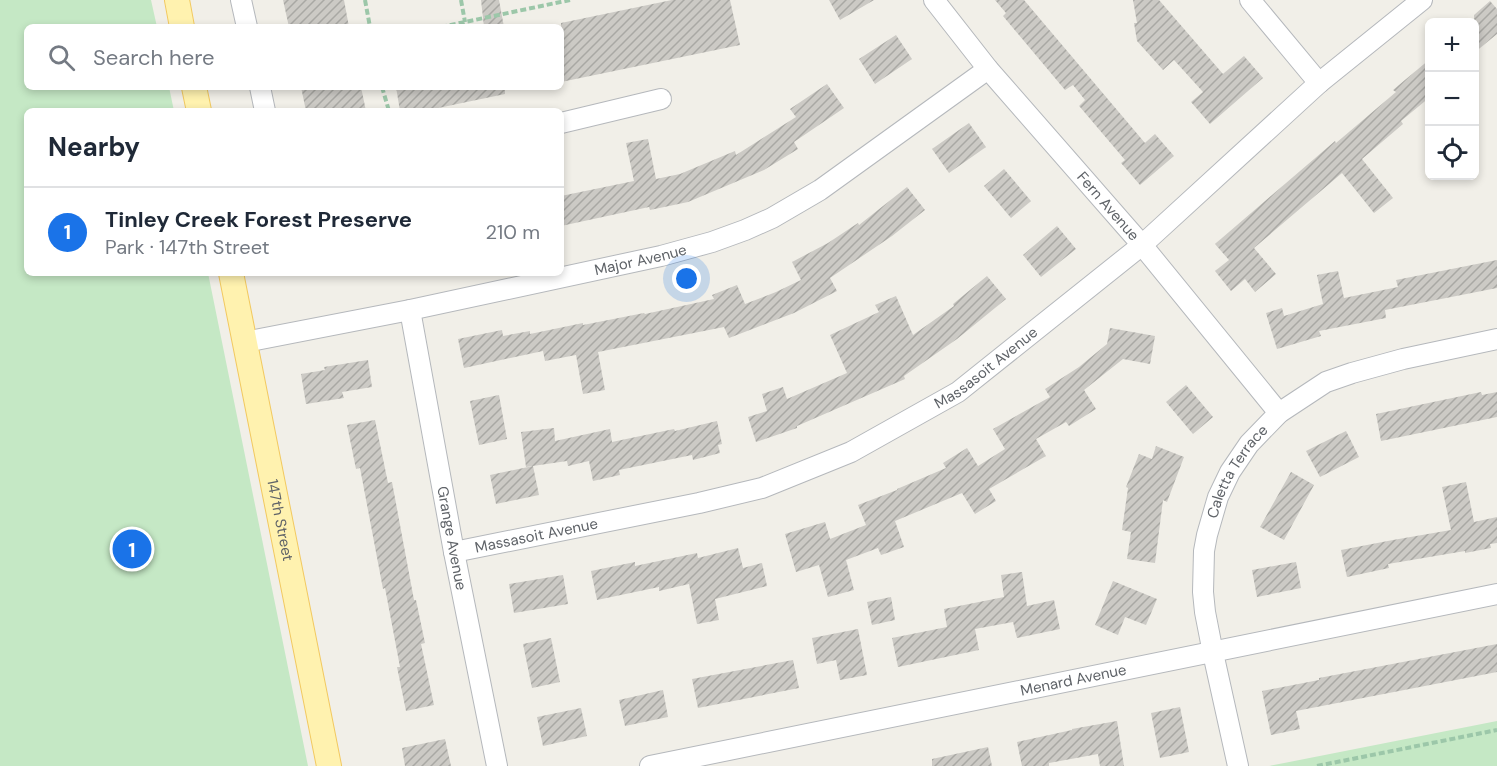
<!DOCTYPE html>
<html lang="en">
<head>
<meta charset="utf-8">
<style>
  :root { --surface:#fff; --page:#f2f2f3; --text:#1f2937; --muted:#747a83; --line:#e0e1e3; --accent:#1a73e8 }
  body { margin:0; font-family:"DM Sans",sans-serif; background:var(--page); color:var(--text) }
  .controls { position:absolute; right:18px; top:18px; display:grid; overflow:hidden; border-radius:9px; box-shadow:0 3px 9px #0003 }
  .controls button { width:54px; height:54px; display:grid; place-items:center; padding:0; border:0; border-bottom:2px solid var(--line); background:var(--surface); color:var(--text); font:30px sans-serif }
  .you { position:absolute; left:687px; top:279px; width:21px; height:21px; margin:-15px; border:4px solid #fff; border-radius:50%; background:#1a73e8; box-shadow:0 0 0 9px #1a73e833 }
  .badge { display:grid; place-items:center; width:39px; height:39px; border-radius:50%; background:var(--accent); color:#fff; font-size:20px; font-weight:700 }
  .pin { position:absolute; translate:-50% -50%; border:3px solid #fff; box-shadow:0 2px 6px #0006 }
  .list { margin:0; padding:0; list-style:none }
  h2 { display:flex; justify-content:space-between; align-items:center; height:78px; margin:0; padding:0 24px; font-size:26px }
  h2 small { font-size:20px; font-weight:400; color:var(--muted) }
  .list li { display:grid; grid-template-columns:39px 1fr auto; gap:18px; align-items:center; box-sizing:border-box; height:90px; padding:0 24px; border-top:2px solid var(--line) }
  .list b { display:block; font-size:22px; white-space:nowrap }
  .list p { margin:0; font-size:20px; white-space:nowrap; color:var(--muted) }
  .list em { font-size:20px; font-style:normal; color:var(--muted) }
  .icon { flex:none; width:33px; height:33px; fill:none; stroke:currentColor; stroke-width:2; stroke-linecap:round; stroke-linejoin:round }
  .map { position:relative; flex:none; width:1497px; height:766px; overflow:hidden }
  .search { position:absolute; background:var(--surface); box-shadow:0 3px 9px #0003; left:24px; top:24px; width:540px; height:66px; display:flex; align-items:center; gap:15px; box-sizing:border-box; padding:0 21px; border-radius:9px; color:var(--muted); font-size:22px }
  .panel { position:absolute; background:var(--surface); box-shadow:0 3px 9px #0003; left:24px; top:108px; width:540px; height:168px; border-radius:9px }
  .map>svg:first-child { display:block }
  .park { fill:#c5e8c5 }
  .building { fill:url(#building-hatch) }
  .lines { fill:none; stroke-linecap:round; stroke-linejoin:round }
  .minor-casing { stroke:#b5b8bc; stroke-width:22 }
  .major-casing { stroke:#f2c960; stroke-width:26 }
  .path { stroke:#9cc7a9; stroke-width:4; stroke-dasharray:6 3; stroke-linecap:butt }
  .minor { stroke:#fff; stroke-width:20 }
  .major { stroke:#fff2af; stroke-width:24 }
  .labels { text-anchor:middle; stroke-width:4.5; stroke-linejoin:round; paint-order:stroke }
  .street-label { font-size:15px; fill:#5f6368; stroke:#fff }
</style>
</head>
<body>
<div class="map">
<svg width="1497" height="766" viewBox="0 0 1497 766">
  <defs>
    <pattern id="building-hatch" width="6" height="6" patternUnits="userSpaceOnUse" patternTransform="scale(1.5)"><rect width="6" height="6" fill="#cccac5"/><path d="M-1 1l2-2M0 6l6-6M5 7l2-2" fill="none" stroke="#a9a8a4"/></pattern>
  </defs>
  <rect width="100%" height="100%" fill="#f1efe8"/>
  <!-- park -->
  <path class="park" d="M0 0H151L157 27H27V87H169L174 111H27V273H208L308 766H0Z
    M1497 721V766H1269Z"/>
  <!-- building -->
  <path class="building" d="M283 0H344L349 27H289Z
    M481 0H499L504 27H484Z
    M672 0H730L740 45 561 82V23Z
    M829 0H874L840 20Z
    M995 0H1024L1145 143 1155 134 1174 156 1140 185 1121 163 1125 160 1080 107 1079 106 1085 100 1073 85 1065 90 1003 16 1006 13Z
    M1133 0H1159L1223 74 1244 56 1263 78 1210 124 1191 102 1203 92 1174 60 1163 70 1137 41 1134 23H1137Z
    M1490 1 1497 9V34L1474 53V15Z
    M896 35 912 59 875 84 859 59Z
    M1430 59V97L1401 121 1403 124 1362 159 1393 198 1374 213 1342 173 1254 248 1276 274 1255 292 1245 279 1231 291 1215 271 1229 260 1215 244 1335 141 1336 143 1396 92 1393 90Z
    M827 84 844 108 794 142 798 149 764 170 688 202 650 210 649 207 561 226V196L634 181 626 143 648 139 656 179 680 174 735 151 736 155 796 117 790 109Z
    M301 87H361L366 111H306Z
    M396 87H505V94L424 111H400Z
    M969 123 986 147 949 173 932 149Z
    M1004 169 1031 201 1011 218 984 186Z
    M907 187 925 210 892 236 830 278 837 291 794 313 729 338 724 327 598 352 605 390 583 394 576 355 545 361 543 351 464 368 458 339 502 330 503 336 530 331V334L583 323V325L644 313 645 314 714 299 712 295 737 285 745 304 776 292 801 280 792 262 828 243 858 223 859 225Z
    M1057 226 1076 249 1041 277 1023 255Z
    M1497 260V288L1385 310 1386 318 1319 331 1321 336 1277 349 1266 313 1282 308 1284 316 1323 304 1317 275 1338 271 1344 298 1398 287 1396 280Z
    M987 276 1006 299 957 339 904 376 905 379 797 426V428L756 442 748 417 767 411 762 394 783 387 787 399 847 373 830 335 879 312 875 305 896 296 913 335 954 306 953 304Z
    M1110 328 1155 336 1150 364 1123 359 1084 390 1096 409 1069 426 1066 422 1036 439 1046 456 989 489 996 501 975 514 962 493 895 521 904 547 881 555 878 548 846 560 854 590 828 597 819 565 796 572 785 534 825 522 830 539 866 525 858 505 897 490V489L946 468 943 463 967 448 978 466 1005 449 993 429 1050 397 1045 389 1079 367 1107 344Z
    M368 360 372 387 342 392 344 398 306 404 301 374 325 370 324 367Z
    M1186 385 1213 417 1193 434 1166 402Z
    M1481 392 1482 395 1497 392V417L1381 441 1376 414Z
    M499 395 507 439 479 445 470 401Z
    M375 420 388 483 392 482 414 600H416L425 643 421 644 434 705 406 711 397 667H400L385 588 383 589 360 468 356 469 347 425Z
    M717 421 722 444 718 445 720 453 693 460 692 455 619 470 620 475 593 481 589 461 568 466 567 461 526 467 521 432 554 428 555 441 610 429 612 442 674 429 675 431Z
    M1346 431 1359 457 1320 477 1306 451Z
    M1156 446 1184 457 1167 502 1163 500 1155 563 1127 559 1131 532 1122 530 1128 488 1126 487 1139 454 1152 459Z
    M533 466 539 495 496 504 490 475Z
    M1291 472 1314 485 1284 540 1260 527Z
    M1466 482 1474 522 1497 517V543L1490 544 1491 548 1465 553V551L1388 564 1389 568 1347 577 1341 550 1393 540 1451 530 1442 487Z
    M738 548 743 568 762 563 767 586 715 599 719 620 697 624 689 584 659 591V587L597 600 591 571 635 562V566L697 553 698 558Z
    M1296 562 1301 588 1257 597 1252 570Z
    M1022 572 1027 606 1054 600 1060 629 1017 638 1013 622 975 629 979 650 898 667 892 638 947 627 944 609 1004 597 1001 575Z
    M563 575 568 604 514 613 509 584Z
    M1113 581 1157 599 1146 625 1125 617 1118 635 1095 625Z
    M891 597 895 620 872 625 867 602Z
    M858 629 867 675 840 680 836 660 817 664 812 638Z
    M551 638 560 682 532 688 523 644Z
    M1497 644V672L1296 711 1300 729 1271 735 1262 691 1319 680V678Z
    M793 660 799 688 698 708 692 679Z
    M663 690 668 717 625 726 619 700Z
    M1180 707 1189 752 1160 758 1151 713Z
    M581 708 587 736 543 746 537 717Z
    M1117 721 1124 766H1100L1098 754 1049 763V766H1022L1017 742 1072 730V729Z
    M445 739 451 766H405L402 748Z
    M988 747 992 766H932V759Z"/>
  <g class="lines">
    <!-- minor casing -->
    <g class="minor-casing">
      <g id="minor">
        <path d="M241 0 247 27"/>
        <path id="s1" d="M934 0 988 69 1142 245 1279 413"/>
        <path d="M1250 0 1319 83"/>
        <path d="M260 87 265 111"/>
        <path d="M561 123 661 99"/>
        <path id="s2" d="M410 310 454 552 497 766"/>
        <path id="s3" d="M245 342 410 310 661 256 712 242 745 230 772 218 820 190 988 69"/>
        <path id="s4" d="M454 552 699 503 762 488 851 452 958 392 1142 245 1319 83 1422 0"/>
        <path id="s5" d="M650 766 1497 594"/>
        <path id="s6" d="M1238 766 1213 653 1205 612 1203 592 1204 551 1207 535 1218 497 1230 472 1249 444 1279 413 1326 382 1352 373 1403 359 1497 339"/>
      </g>
    </g>
    <!-- major casing -->
    <g class="major-casing">
      <g id="major">
        <path d="M177 0 182 27"/>
        <path d="M194 87 199 111"/>
        <path id="s7" d="M231 273 329 766"/>
      </g>
    </g>
    <!-- path -->
    <path class="path" d="M365 0 370 27
      M461 0 465 22
      M441 27 570 0
      M382 87 389 111
      M1317 766 1497 730"/>
    <!-- minor -->
    <use href="#minor" class="minor"/>
    <!-- major -->
    <use href="#major" class="major"/>
  </g>
  <g class="labels">
    <!-- street labels -->
    <g class="street-label">
      <text dy="5" stroke="none"><textPath href="#s1" startOffset="270">Fern Avenue</textPath></text>
      <text dy="5" stroke="none"><textPath href="#s3" startOffset="404">Major Avenue</textPath></text>
      <text dy="5" stroke="none"><textPath href="#s4" startOffset="570">Massasoit Avenue</textPath></text>
      <text dy="5" stroke="none"><textPath href="#s6" startOffset="306">Caletta Terrace</textPath></text>
      <text dy="5" stroke="none"><textPath href="#s7" startOffset="252">147th Street</textPath></text>
      <text dy="5" stroke="none"><textPath href="#s4" startOffset="84">Massasoit Avenue</textPath></text>
      <text dy="5" stroke="none"><textPath href="#s2" startOffset="232">Grange Avenue</textPath></text>
      <text dy="5" stroke="none"><textPath href="#s5" startOffset="432">Menard Avenue</textPath></text>
    </g>
  </g>
</svg>
<div class="controls">
<button>+</button>
<button>−</button>
<button><svg class="icon" aria-label="locate" viewBox="0 0 24 24"><circle cx="12" cy="12" r="6"/><path d="M12 2v4M12 18v4M2 12h4M18 12h4"/></svg></button>
</div>
<div class="you"></div>
<div class="pin badge" style="left:132px;top:549px">1</div>
<div class="search"><svg class="icon" aria-label="search" viewBox="0 0 24 24"><circle cx="10" cy="10" r="6"/><path d="M15 15l6 6"/></svg>Search here</div>
<section class="panel">
<h2>Nearby<small></small></h2>
<ul class="list">
<li><span class="badge">1</span><div><b>Tinley Creek Forest Preserve</b><p>Park · 147th Street</p></div><em>210 m</em></li>
</ul>
</section>
</div>
</body>
</html>
